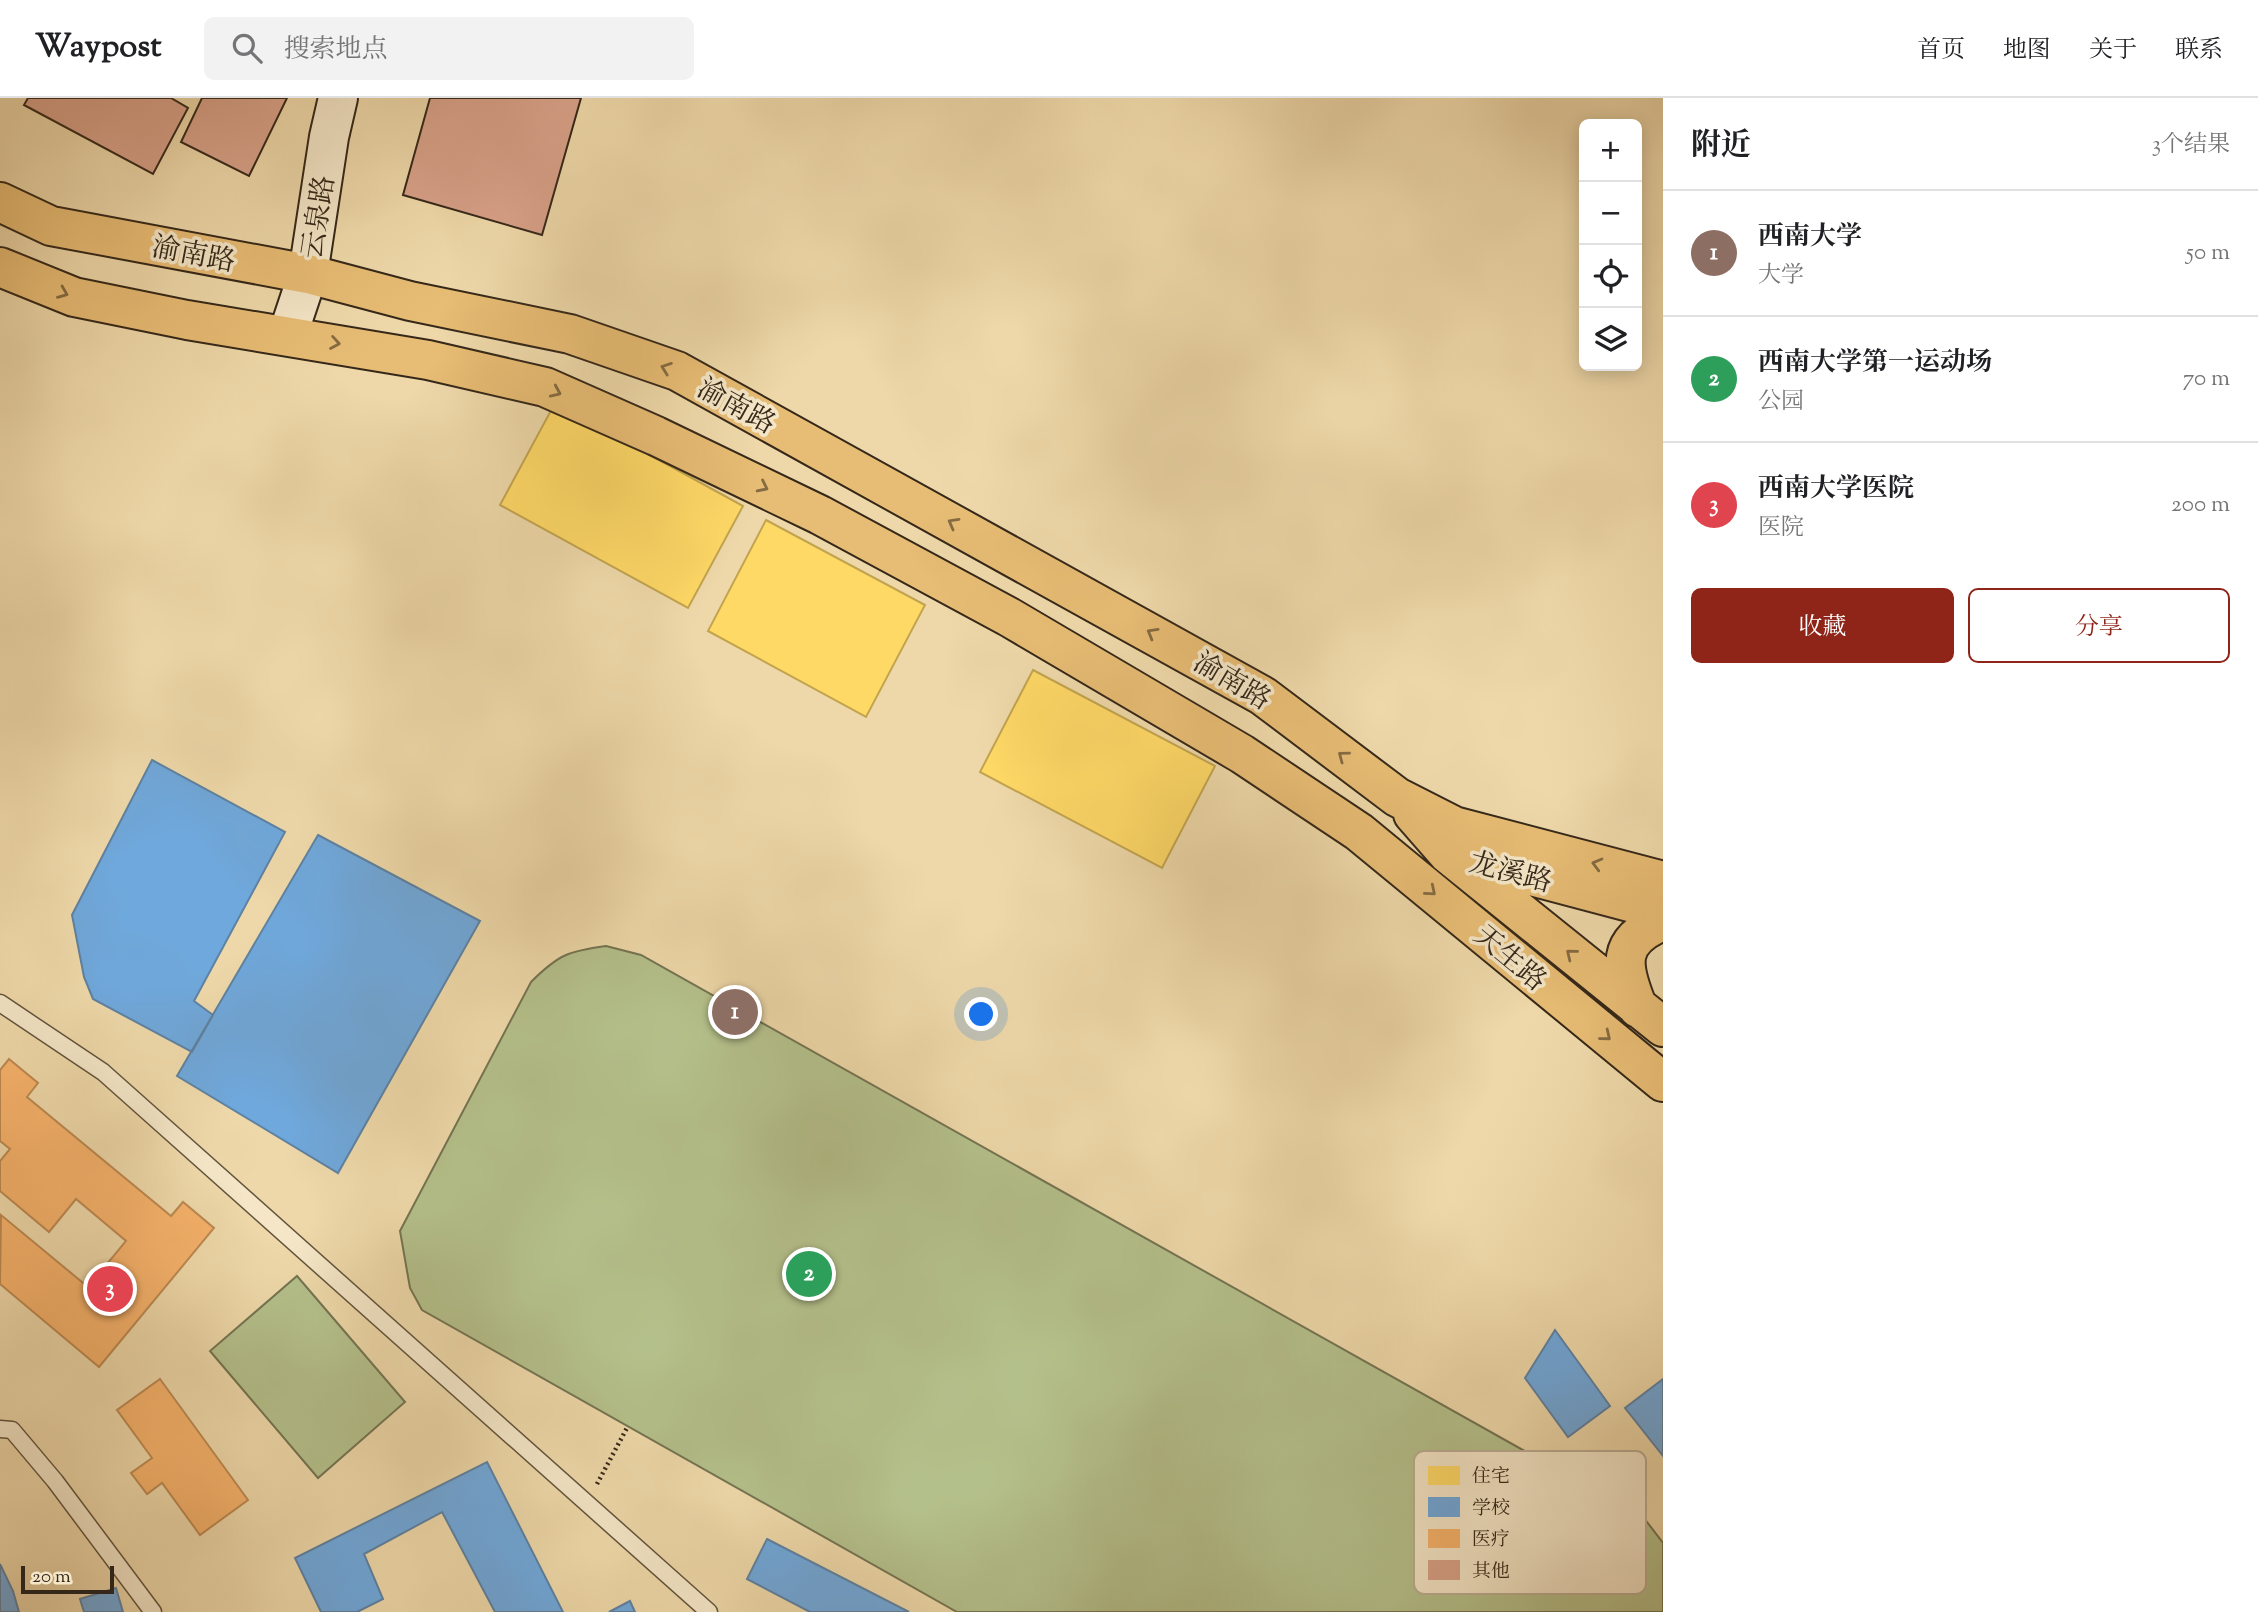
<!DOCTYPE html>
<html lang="zh">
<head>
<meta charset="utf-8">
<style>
  :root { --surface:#fff; --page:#f2f2f2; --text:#202124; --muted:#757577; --line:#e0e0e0; --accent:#8f2418 }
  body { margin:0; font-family:"Sorts Mill Goudy","Noto Serif SC",serif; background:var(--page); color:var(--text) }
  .controls { position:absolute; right:21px; top:21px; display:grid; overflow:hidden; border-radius:10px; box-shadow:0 4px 18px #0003 }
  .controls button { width:63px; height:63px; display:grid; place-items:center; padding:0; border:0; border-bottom:2px solid var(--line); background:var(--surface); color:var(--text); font:35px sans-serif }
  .scale { position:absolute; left:21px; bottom:18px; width:93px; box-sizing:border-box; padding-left:7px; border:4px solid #352819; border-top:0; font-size:19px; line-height:24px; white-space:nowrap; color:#352819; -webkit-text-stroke:5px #f4e6c7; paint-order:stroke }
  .you { position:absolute; left:982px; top:917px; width:24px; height:24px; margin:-18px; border:5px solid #fff; border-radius:50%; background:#1a73e8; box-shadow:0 0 0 10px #1a73e833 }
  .badge { display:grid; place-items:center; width:46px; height:46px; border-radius:50%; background:var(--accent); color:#fff; font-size:23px; font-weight:700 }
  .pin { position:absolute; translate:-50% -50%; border:4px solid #fff; box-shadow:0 2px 7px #0006 }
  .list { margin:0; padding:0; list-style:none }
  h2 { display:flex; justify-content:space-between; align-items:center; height:91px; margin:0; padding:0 28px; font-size:30px }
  h2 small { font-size:23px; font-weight:400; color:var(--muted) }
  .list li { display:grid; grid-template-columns:46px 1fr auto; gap:21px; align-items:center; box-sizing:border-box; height:126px; padding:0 28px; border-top:2px solid var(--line) }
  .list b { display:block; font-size:26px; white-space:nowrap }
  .list p { margin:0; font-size:23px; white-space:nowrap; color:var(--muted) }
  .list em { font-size:23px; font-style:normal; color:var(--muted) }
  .actions { display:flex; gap:14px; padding:21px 28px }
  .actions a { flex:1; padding:16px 0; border:2px solid var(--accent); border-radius:10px; text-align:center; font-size:24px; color:var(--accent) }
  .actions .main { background:var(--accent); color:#fff }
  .icon { flex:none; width:38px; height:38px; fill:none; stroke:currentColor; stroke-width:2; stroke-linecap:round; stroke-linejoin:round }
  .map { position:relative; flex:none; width:1663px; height:1514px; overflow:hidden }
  header { display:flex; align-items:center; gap:42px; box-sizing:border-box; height:98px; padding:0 35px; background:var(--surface); border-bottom:2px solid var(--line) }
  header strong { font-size:33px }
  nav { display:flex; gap:38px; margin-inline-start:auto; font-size:24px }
  .search { width:490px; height:63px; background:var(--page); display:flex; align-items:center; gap:18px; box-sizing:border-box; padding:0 24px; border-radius:10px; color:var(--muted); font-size:26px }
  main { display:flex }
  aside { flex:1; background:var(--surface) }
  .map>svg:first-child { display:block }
  .green { fill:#b4c08b; stroke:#747452; stroke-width:2 }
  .homes { fill:#ffd966; stroke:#c2a44f; stroke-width:2 }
  .schools { fill:#6fa8dc; stroke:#5e82a2; stroke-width:2 }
  .health { fill:#f6b26b; stroke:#bc8952; stroke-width:2 }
  .building { fill:#d8a189; stroke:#352819; stroke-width:2 }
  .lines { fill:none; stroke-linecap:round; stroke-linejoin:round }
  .lane-casing { stroke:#63543d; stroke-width:19 }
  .secondary-casing { stroke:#352819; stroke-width:42 }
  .highway-casing { stroke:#352819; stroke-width:42 }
  .path { stroke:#352819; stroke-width:4.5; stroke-dasharray:2 3.5; stroke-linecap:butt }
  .lane { stroke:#f4e6c7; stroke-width:16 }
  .secondary { stroke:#f4e6c7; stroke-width:38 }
  .highway { stroke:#e7bc74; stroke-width:38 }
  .oneway { stroke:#856b42 }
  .labels { text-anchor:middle; stroke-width:7; stroke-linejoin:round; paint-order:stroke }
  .street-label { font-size:28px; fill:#352819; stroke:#f4e6c7 }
  .key { fill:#f4e6c7; stroke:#bbad93; stroke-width:2 }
  .key-label { font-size:19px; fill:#352819 }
</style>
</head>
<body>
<header>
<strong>Waypost</strong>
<div class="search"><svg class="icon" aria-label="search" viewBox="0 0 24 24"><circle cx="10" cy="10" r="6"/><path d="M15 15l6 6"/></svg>搜索地点</div>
<nav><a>首页</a><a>地图</a><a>关于</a><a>联系</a></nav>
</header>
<main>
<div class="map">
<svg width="1663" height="1514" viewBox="0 0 1663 1514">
  <rect width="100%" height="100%" fill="#eed8a9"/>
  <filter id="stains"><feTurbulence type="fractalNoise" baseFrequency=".00286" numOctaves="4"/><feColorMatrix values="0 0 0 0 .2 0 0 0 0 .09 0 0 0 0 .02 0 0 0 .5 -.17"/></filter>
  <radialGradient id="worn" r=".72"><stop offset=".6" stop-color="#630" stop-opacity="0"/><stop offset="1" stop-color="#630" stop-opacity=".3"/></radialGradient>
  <!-- green -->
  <path class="green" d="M606 848 641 857 1644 1420 1663 1445V1514H957L422 1212 410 1190 400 1133 531 884C558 857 568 853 606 848Z
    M297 1178 405 1304 318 1380 210 1253Z"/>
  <!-- homes -->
  <path class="homes" d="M555 305 743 408 688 510 500 407Z
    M766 422 925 507 866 619 708 533Z
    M1033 572 1215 668 1162 770 980 674Z"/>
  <!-- schools -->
  <path class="schools" d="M152 662 285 734 194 903 213 917 192 954 93 901 84 879 72 817Z
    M318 737 480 823 338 1075 177 978Z
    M1555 1232 1610 1308 1568 1339 1525 1280Z
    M1663 1281V1358L1625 1310Z
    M487 1364 563 1514H495L442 1414 364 1456 383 1501 357 1514H321L295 1460Z
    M767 1441 909 1514H810L747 1481Z
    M0 1466 13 1493 19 1514H0Z
    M116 1490 123 1514H84L80 1501Z
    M630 1503 635 1514H609Z"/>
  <!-- health -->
  <path class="health" d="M9 961 38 985 27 999 171 1118 183 1104 214 1130 99 1269 0 1186 1 1117 88 1189 126 1143 76 1101 49 1134 0 1093V1063L10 1051 0 1043V972Z
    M160 1281 248 1402 200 1437 162 1385 147 1396 131 1375 152 1360 117 1312Z"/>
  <!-- building -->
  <path class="building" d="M28 0H171L188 10 153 76 24 7Z
    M202 0H287L249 78 181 44Z
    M430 0H581L542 137 403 97Z"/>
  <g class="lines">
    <!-- lane casing -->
    <g class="lane-casing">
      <path id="lane" d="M0 905 103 974 709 1514
        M0 1331 12 1332 55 1383 153 1514"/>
    </g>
    <!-- secondary casing -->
    <g class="secondary-casing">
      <path id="secondary" d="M288 236 308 176 329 39 338 0"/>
    </g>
    <!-- highway casing -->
    <g class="highway-casing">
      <path id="highway" d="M0 104 51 128 308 176 410 203 570 236 677 273 1263 598 1397 699 1454 728 1663 783
        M0 169 74 199 187 222 428 262 545 289 656 338 820 417 1009 519 1242 656 1359 734 1663 984
        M1413 716 1448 756 1663 929
        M1460 759 1663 813
        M1638 910C1621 868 1615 843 1663 823"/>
    </g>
    <!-- path -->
    <path class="path" d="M597 1386 628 1328"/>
    <!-- lane -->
    <use href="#lane" class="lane"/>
    <!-- secondary -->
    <use href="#secondary" class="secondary"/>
    <!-- highway -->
    <use href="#highway" class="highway"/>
  </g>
  <!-- one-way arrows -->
  <defs><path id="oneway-chevron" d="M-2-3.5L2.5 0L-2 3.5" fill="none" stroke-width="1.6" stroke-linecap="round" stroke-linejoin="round" transform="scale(1.75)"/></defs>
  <g class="oneway">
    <use href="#oneway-chevron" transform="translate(63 195) rotate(22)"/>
    <use href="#oneway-chevron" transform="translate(335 245) rotate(10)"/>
    <use href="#oneway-chevron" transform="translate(666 270) rotate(-160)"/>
    <use href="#oneway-chevron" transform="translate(556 294) rotate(24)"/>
    <use href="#oneway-chevron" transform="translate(763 389) rotate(26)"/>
    <use href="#oneway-chevron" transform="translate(953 425) rotate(-151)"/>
    <use href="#oneway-chevron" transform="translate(1152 535) rotate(-150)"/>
    <use href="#oneway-chevron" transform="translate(1343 658) rotate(-143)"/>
    <use href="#oneway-chevron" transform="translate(1597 766) rotate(-165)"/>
    <use href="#oneway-chevron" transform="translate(1431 793) rotate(40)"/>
    <use href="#oneway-chevron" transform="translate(1571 856) rotate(-141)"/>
    <use href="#oneway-chevron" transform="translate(1606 938) rotate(39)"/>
  </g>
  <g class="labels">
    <!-- street labels -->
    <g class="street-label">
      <text transform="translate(317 119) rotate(-81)" y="10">云泉路</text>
      <text transform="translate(194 155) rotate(11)" y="10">渝南路</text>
      <text transform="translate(737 307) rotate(29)" y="10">渝南路</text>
      <text transform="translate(1233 582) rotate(31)" y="10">渝南路</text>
      <text transform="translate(1511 773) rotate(15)" y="10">龙溪路</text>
      <text transform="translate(1511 859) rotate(40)" y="10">天生路</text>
    </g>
  </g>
  <!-- legend -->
  <rect x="1414" y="1353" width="232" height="143" rx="10" class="key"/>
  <rect x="1428" y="1368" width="32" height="19" fill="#ffd966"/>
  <rect x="1428" y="1399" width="32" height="20" fill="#6fa8dc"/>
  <rect x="1428" y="1431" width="32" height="19" fill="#f6b26b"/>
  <rect x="1428" y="1462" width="32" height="20" fill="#d8a189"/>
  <g class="key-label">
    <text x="1472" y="1384">住宅</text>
    <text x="1472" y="1416">学校</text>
    <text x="1472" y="1447">医疗</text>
    <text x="1472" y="1479">其他</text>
  </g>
  <rect width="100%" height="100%" filter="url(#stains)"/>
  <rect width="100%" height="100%" fill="url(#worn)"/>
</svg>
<div class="controls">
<button>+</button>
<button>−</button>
<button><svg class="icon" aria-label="locate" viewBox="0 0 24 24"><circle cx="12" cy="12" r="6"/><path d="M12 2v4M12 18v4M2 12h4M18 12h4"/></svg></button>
<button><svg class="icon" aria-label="layers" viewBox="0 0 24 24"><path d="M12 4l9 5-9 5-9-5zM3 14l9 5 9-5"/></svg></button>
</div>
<div class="scale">20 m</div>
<div class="you"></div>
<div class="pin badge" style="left:735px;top:914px;background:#8d6e63">1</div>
<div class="pin badge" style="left:809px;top:1176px;background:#2e9e5b">2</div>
<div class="pin badge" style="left:110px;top:1191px;background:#e0444e">3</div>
</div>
<aside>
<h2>附近<small>3个结果</small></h2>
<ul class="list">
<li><span class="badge" style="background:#8d6e63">1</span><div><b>西南大学</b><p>大学</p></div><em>50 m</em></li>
<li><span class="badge" style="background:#2e9e5b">2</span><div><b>西南大学第一运动场</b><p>公园</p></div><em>70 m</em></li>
<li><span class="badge" style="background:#e0444e">3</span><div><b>西南大学医院</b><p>医院</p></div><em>200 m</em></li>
</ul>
<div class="actions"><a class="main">收藏</a><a>分享</a></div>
</aside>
</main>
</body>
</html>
